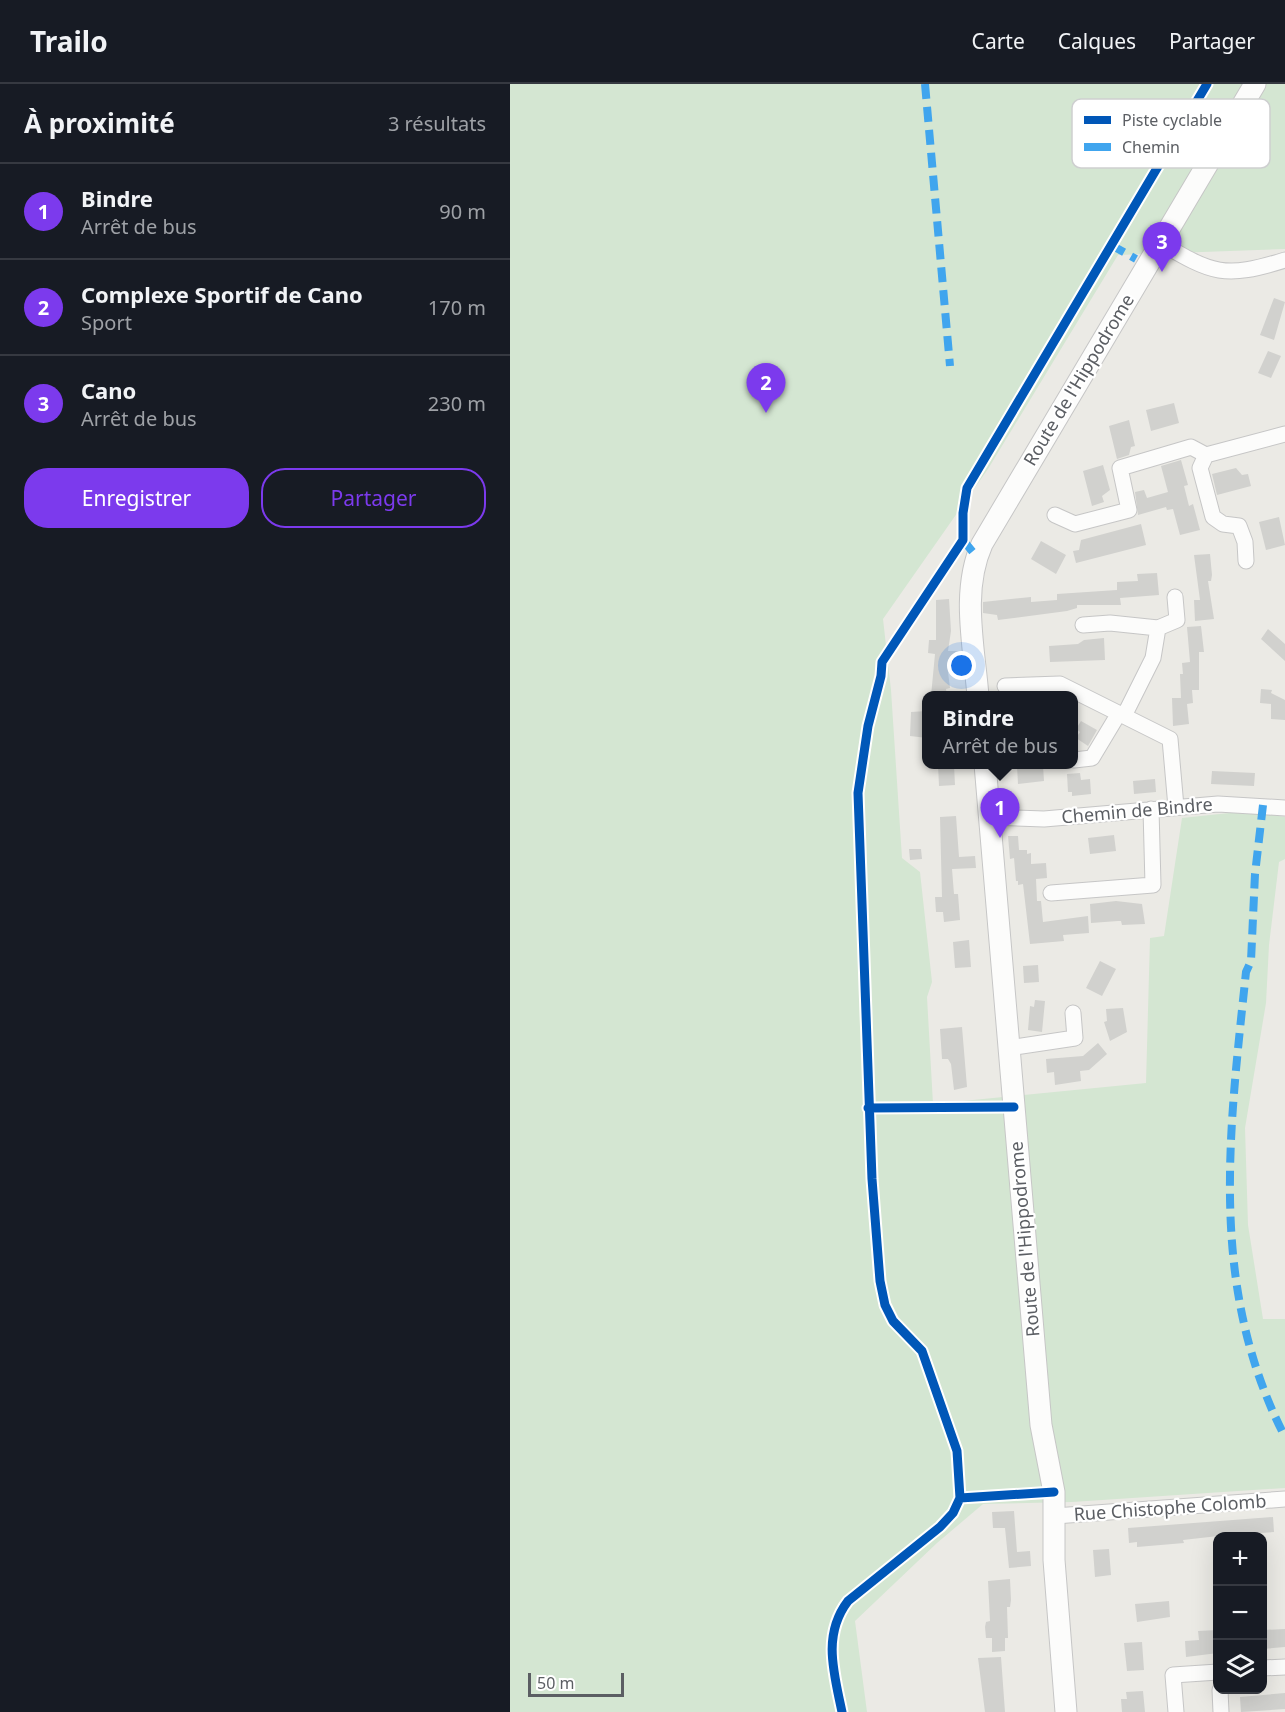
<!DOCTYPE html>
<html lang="fr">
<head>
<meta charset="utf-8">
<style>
  :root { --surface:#171b24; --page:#242831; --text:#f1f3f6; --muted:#9ea1a6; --line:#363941; --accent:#7c3aed }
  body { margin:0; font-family:"Noto Sans",sans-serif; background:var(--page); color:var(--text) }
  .controls { position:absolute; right:18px; bottom:18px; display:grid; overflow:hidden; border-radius:12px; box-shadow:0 6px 24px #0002 }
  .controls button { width:54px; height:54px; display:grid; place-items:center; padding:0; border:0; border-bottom:2px solid var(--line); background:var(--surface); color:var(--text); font:30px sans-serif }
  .scale { position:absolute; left:18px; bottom:15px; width:96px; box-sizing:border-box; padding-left:6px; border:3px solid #5b5e63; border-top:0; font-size:16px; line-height:21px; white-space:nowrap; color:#5b5e63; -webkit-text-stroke:4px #fff; paint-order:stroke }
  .you { position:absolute; left:452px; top:582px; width:21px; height:21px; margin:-15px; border:4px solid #fff; border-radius:50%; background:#1a73e8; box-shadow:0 0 0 9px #1a73e833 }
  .badge { display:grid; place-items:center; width:39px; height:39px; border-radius:50%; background:var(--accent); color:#fff; font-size:20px; font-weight:700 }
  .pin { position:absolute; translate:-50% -50px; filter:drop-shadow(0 2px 3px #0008) }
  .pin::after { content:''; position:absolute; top:32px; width:21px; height:18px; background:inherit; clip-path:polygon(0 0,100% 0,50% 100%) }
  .popup { position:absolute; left:412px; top:607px; width:156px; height:78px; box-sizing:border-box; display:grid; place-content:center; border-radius:12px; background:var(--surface); filter:drop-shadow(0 2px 4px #0005); font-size:20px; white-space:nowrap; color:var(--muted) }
  .popup b { font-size:22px; color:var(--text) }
  .popup::after { content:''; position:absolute; left:50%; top:100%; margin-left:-12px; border:12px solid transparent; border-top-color:var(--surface) }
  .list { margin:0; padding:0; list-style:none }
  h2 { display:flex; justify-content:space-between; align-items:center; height:78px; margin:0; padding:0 24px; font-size:26px }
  h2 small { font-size:20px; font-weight:400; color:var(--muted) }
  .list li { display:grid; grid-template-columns:39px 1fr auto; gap:18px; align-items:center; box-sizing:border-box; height:96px; padding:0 24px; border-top:2px solid var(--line) }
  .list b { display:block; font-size:22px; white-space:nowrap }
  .list p { margin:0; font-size:20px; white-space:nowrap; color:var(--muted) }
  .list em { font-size:20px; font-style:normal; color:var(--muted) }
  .actions { display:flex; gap:12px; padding:18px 24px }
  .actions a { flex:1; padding:14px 0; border:2px solid var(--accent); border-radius:24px; text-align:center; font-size:21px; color:var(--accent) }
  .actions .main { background:var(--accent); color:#fff }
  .icon { flex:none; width:33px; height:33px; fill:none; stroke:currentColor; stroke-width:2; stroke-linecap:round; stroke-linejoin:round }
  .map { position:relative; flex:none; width:775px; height:1628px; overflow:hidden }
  header { display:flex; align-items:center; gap:36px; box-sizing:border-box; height:84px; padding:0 30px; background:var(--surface); border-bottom:2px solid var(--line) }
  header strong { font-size:28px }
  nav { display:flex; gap:33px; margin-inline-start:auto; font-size:21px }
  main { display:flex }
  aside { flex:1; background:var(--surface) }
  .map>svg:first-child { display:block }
  .green { fill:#d4e6d2 }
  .building { fill:#d1d1ce }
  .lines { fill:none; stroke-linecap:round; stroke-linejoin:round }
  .minor-casing { stroke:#c6c6c6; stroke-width:17 }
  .secondary-casing { stroke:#c6c6c6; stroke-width:23 }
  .minor { stroke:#fcfcfb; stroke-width:15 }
  .secondary { stroke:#fcfcfb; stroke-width:21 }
  .quiet { stroke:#40a5ee; stroke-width:8; stroke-dasharray:15 8; stroke-linecap:butt }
  .cycleway-casing { stroke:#fff; stroke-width:13 }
  .cycleway { stroke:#0057b8; stroke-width:9 }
  .labels { text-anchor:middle; stroke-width:4.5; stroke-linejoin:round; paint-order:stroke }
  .street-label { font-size:18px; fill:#5b5e63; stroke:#fff }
  .key { fill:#fff; stroke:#cecfd0; stroke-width:1.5 }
  .key-label { font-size:16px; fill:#5b5e63 }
</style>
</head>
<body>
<header>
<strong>Trailo</strong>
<nav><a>Carte</a><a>Calques</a><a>Partager</a></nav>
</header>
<main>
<aside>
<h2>À proximité<small>3 résultats</small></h2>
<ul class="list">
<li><span class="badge">1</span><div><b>Bindre</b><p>Arrêt de bus</p></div><em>90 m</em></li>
<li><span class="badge">2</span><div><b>Complexe Sportif de Cano</b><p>Sport</p></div><em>170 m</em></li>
<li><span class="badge">3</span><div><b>Cano</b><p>Arrêt de bus</p></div><em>230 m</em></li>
</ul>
<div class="actions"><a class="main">Enregistrer</a><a>Partager</a></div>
</aside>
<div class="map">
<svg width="775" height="1628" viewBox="0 0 775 1628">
  <rect width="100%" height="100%" fill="#ebeae5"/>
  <!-- green -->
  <path class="green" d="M0 0H775V165L608 171 478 385 373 535 381 606 392 774 410 788 422 898 417 913 423 1020 636 999 640 854 654 852 672 734 738 727 775 733V775L769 778 759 861 756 919 735 1044 738 1141 753 1235H775V1404L562 1418 473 1420 427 1459 345 1537 357 1628H0Z"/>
  <!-- building -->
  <path class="building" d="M764 214 775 218 764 256 750 251Z
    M758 267 771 272 761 294 748 289Z
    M664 319 669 339 641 347 636 326Z
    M619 336 625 362 621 363 619 371 607 375 599 342Z
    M671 376 678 401 674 402 679 422 683 420 690 446 670 451 663 425 657 426 656 423 628 431 625 408 634 406 637 414 658 408 651 382Z
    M593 381 600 406 592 412 594 418 582 422 573 387Z
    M726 384 732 391 738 390 741 402 707 411 702 390Z
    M769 433 775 461 756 466 749 438Z
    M631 440 636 461 566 479 563 467 569 466 571 456Z
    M531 457 556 471 546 490 521 475Z
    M700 470 702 491 701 497H698L704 535 685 537 684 516H690L684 471Z
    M647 489 649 511 610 514 611 521H567V524L557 527 488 536 487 531 473 529V518L521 513V518L547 516V510L607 506V498L628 497 627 490Z
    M439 515 441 547 438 567H449L448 581 437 580 440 604 436 605 437 612H421L425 570 418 569 419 556H426V516Z
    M691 542 694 568H689V606H682L683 619 677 620 679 640 663 642 662 614H671L670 590H673L672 579 680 578 677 543Z
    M758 545 775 560V577L751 555Z
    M594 554 595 576 540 578 539 562 568 560 574 556Z
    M751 605 762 606 761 609 775 616V636L761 635V620L750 619Z
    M417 627V654L400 652 401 628Z
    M571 637 587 646 578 662 566 654 570 648 566 645Z
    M428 681H444L445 701 429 702Z
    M507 682H533L534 697 508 700Z
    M702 687 745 689 744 702 701 700Z
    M570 689 571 696 580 695 581 710 562 712V708H558L557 690Z
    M645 695 646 708 624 710 623 697Z
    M446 732 449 773 465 772 466 784 442 785 444 810H448L450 836 434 838 433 828H426L425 813H432L430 733Z
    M604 751 606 767 580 770 578 754Z
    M498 752H508L509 766H517V770L521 769V780L536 779 537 794 526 795 527 817H531L533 838 578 832 579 849 553 851 554 857 520 860 513 800 508 801V797H506L504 774 500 775Z
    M399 765H411L412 775 400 776Z
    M606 817 632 820 635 840 612 841 611 837H608L581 839 580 820Z
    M459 856 461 883 445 884 443 858Z
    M590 877 606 885 592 912 576 904Z
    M528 881 529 898 514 899 513 882Z
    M525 916 535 917 532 948 518 946 520 922 524 923Z
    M613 924 617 948 600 957 594 938 597 937 596 925Z
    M452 943 457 1003 444 1006 441 980 438 975H432L430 945Z
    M588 959 597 970 579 986 570 987 571 997 545 1001 544 988 537 989 536 975 573 972Z
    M504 1427 507 1468 520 1467 521 1482 499 1484 495 1444H483L482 1428Z
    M763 1433 764 1448 750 1449 751 1452H708L673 1456 674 1459 627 1463V1458L619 1459 618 1444Z
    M599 1465 601 1491 585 1493 583 1466Z
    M500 1495 501 1516 500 1523H497L498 1554H495V1567L482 1568V1554H476L475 1543 476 1538 480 1537 478 1497Z
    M659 1517 660 1533 627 1538 625 1520Z
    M775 1545V1563L753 1565V1546Z
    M708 1546V1569L676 1573 675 1557 689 1556 688 1547Z
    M632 1558 634 1586 617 1587 614 1559Z
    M491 1573 495 1628H475L468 1574Z
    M633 1607 635 1628H612L611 1615H617L616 1608Z
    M775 1609V1625L731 1628 730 1613Z"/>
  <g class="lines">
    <!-- minor casing -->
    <g class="minor-casing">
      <path id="minor" d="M649 158C703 190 714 195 775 176
        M696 371 690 384 703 433 713 440 729 442 735 458 736 477
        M545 431 565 440 619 426 610 384 681 363 696 371 775 350
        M573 541 600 539 648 544
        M495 602 550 600 660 655 666 723
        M614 632 643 574 648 544 667 536 665 513
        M564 676 582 674 609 629
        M479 733 534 735 708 720 775 724
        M541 809 643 801 641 725
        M499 964 565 954 563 929
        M545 1432 775 1415
        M752 1584 775 1583
        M710 1606 711 1628
        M666 1628 663 1591 708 1588"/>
    </g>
    <!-- secondary casing -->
    <g class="secondary-casing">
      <path id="secondary" d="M468 612C464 562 451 507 472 460L745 0
        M475 680 531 1341 544 1408V1476L556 1628"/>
    </g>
    <!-- minor -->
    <use href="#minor" class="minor"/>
    <!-- secondary -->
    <use href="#secondary" class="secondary"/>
    <!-- quiet -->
    <path class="quiet" d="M415 0 440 282
      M601 161 626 175
      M453 456 466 472
      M753 721 745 790 741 877 736 888C719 1050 698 1203 775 1353"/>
    <!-- cycleway casing -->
    <g class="cycleway-casing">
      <path id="cycleway" d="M358 1024 504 1023
        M450 1414 544 1408
        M332 1628C324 1589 312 1551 338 1517L430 1443 443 1429 450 1414 447 1367 412 1267 383 1237 375 1221 370 1197 362 1095 348 709 358 642 371 592 372 578 453 456V429L457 404 697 0"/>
    </g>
    <!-- cycleway -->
    <use href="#cycleway" class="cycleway"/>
  </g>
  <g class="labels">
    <!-- street labels -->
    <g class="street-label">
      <text transform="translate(569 296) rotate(-59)" y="6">Route de l'Hippodrome</text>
      <text transform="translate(627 727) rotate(-5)" y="6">Chemin de Bindre</text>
      <text transform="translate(515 1155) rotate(-95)" y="6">Route de l'Hippodrome</text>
      <text transform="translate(660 1424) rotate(-4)" y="6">Rue Chistophe Colomb</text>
    </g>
  </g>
  <!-- legend -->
  <rect x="562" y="15" width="198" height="69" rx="9" class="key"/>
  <rect x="574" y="32" width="27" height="8" fill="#0057b8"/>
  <rect x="574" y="59" width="27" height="8" fill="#40a5ee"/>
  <g class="key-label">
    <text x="612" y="42">Piste cyclable</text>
    <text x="612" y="69">Chemin</text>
  </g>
</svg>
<div class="controls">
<button>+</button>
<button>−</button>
<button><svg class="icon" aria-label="layers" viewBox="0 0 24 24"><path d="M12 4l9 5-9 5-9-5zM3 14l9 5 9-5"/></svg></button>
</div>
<div class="scale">50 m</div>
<div class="you"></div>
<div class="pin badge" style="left:490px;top:754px">1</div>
<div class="popup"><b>Bindre</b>Arrêt de bus</div>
<div class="pin badge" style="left:256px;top:329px">2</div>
<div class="pin badge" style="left:652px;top:188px">3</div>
</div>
</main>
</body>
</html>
